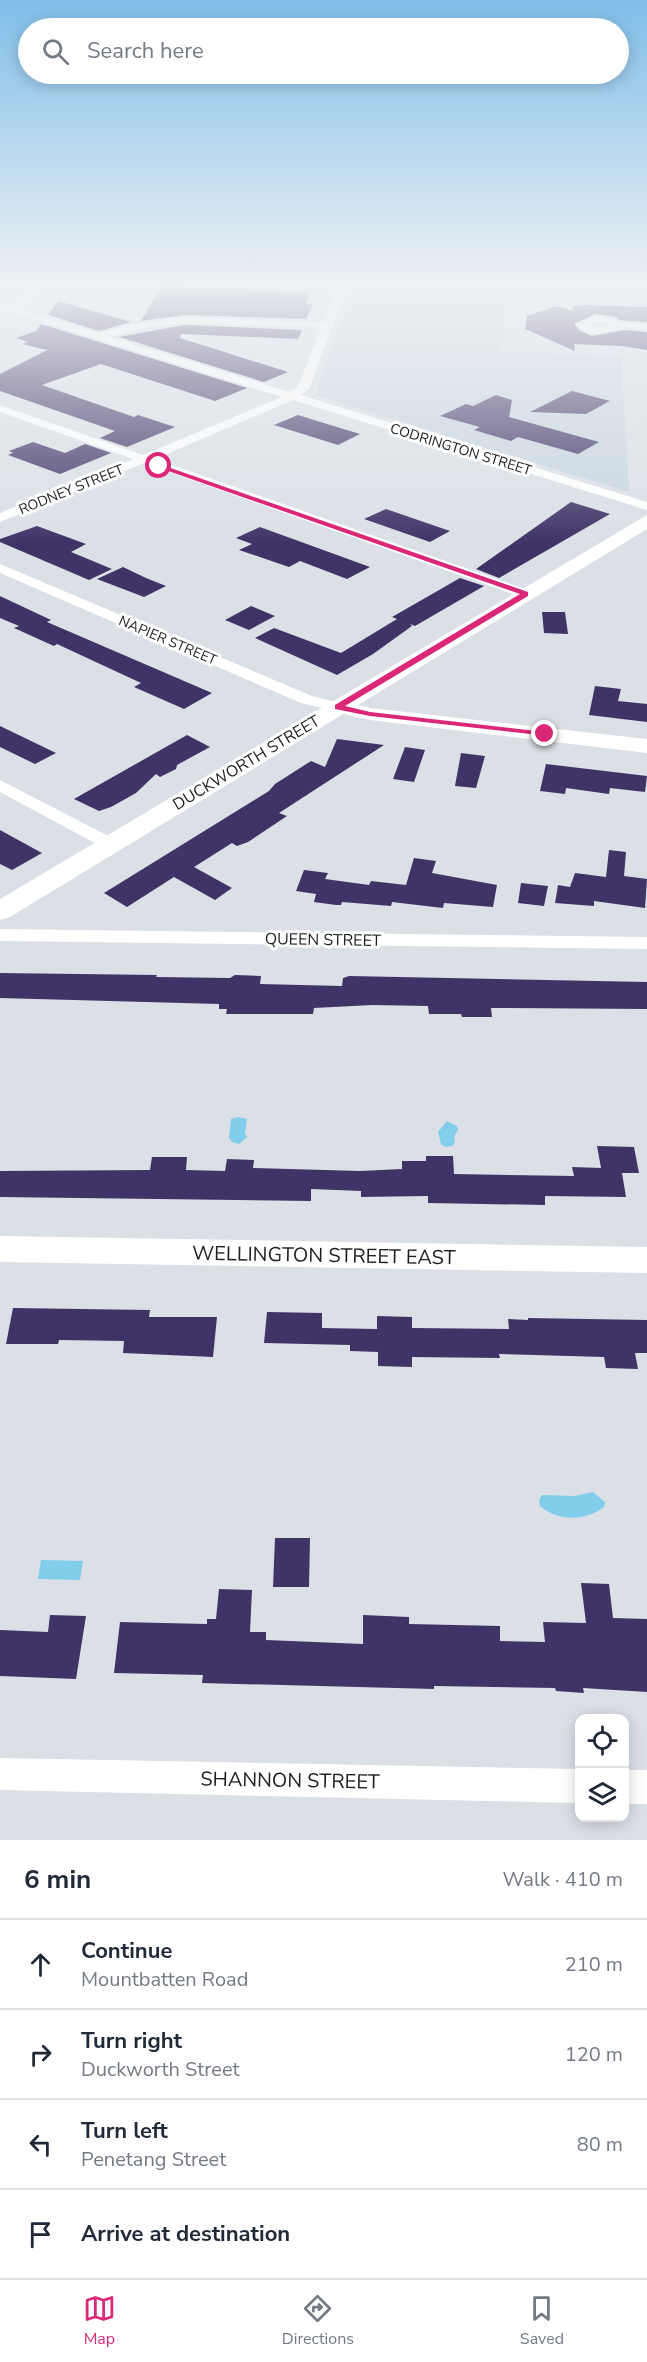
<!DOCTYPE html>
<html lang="en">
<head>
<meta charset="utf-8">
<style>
  :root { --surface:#fff; --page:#f2f2f3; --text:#1f2937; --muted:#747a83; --line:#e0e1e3; --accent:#db2777 }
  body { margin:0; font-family:"Nunito Sans",sans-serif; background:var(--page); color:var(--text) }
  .controls { position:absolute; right:18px; bottom:18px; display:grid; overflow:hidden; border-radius:12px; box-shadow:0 3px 15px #0003 }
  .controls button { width:54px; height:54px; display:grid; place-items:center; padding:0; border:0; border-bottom:2px solid var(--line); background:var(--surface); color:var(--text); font:30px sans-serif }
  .stop { position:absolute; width:18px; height:18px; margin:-14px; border:4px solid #db2777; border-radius:50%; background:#fff }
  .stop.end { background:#db2777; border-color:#fff; box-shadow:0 2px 6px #0008 }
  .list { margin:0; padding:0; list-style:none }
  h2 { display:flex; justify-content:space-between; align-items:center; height:78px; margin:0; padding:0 24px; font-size:26px }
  h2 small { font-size:20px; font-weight:400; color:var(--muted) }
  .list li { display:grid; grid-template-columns:39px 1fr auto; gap:18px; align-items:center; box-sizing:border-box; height:90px; padding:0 24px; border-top:2px solid var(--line) }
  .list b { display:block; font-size:22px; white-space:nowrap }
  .list p { margin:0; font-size:20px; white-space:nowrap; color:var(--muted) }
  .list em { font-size:20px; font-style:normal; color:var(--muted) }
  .icon { flex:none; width:33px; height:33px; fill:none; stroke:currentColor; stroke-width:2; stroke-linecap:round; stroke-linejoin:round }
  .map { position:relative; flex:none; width:647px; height:1840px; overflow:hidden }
  .search { position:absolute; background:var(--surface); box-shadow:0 3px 15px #0003; left:18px; right:18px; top:18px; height:66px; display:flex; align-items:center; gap:15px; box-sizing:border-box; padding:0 21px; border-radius:33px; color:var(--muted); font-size:22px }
  .sheet { height:438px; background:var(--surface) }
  nav { display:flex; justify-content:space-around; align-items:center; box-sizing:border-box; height:84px; border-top:2px solid var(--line); background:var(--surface); font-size:16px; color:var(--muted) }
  nav a { display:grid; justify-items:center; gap:3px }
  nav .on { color:var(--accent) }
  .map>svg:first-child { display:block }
  .built { fill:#c8d5df }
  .water { fill:#81cdeb }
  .building { fill:#403467 }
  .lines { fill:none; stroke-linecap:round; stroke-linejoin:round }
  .minor { fill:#fff; fill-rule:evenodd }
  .tertiary { fill:#fff; fill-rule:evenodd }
  .secondary { fill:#fff; fill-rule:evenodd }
  .route { fill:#db2777 }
  .labels { text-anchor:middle; stroke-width:6; stroke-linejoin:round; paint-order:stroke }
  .far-street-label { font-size:14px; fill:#1c1e20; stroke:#fff }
  .street-label { font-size:16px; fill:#1c1e20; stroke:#fff }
  .near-street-label { font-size:20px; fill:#1c1e20; stroke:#fff }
</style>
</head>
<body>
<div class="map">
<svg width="647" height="1840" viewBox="0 0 647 1840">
  <rect width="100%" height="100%" fill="#dae0e6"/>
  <!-- built -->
  <path class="built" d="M354 285 510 289 501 351 621 356 629 492 315 395Z"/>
  <!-- water -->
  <path class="water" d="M238 1117 247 1119 245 1133 247 1137 239 1144 232 1142 229 1138 231 1119Z
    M447 1121 457 1126 458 1130 454 1137 455 1142 452 1146 445 1147 441 1144 438 1132Z
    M593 1492 605 1502 604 1507C585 1522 557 1521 540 1506L539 1500 542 1495 574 1496Z
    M41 1560 83 1561 80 1580 38 1579Z"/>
  <!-- building -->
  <path class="building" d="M161 286 311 292 306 304H313L306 319 184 315 141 321Z
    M58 301 131 322 99 331 48 315Z
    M586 305 647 307V322L619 320 616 317 595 314 574 324 580 331 592 336 625 330 647 332V350L621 346 574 344 575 351 525 329 527 316 557 306 573 311V306Z
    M41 324 247 388 215 401 101 364 42 385 134 417 138 415 175 427 127 447 100 438 115 431 0 391V374L47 350 22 344 28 342 16 338 36 331Z
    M184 325 302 330 298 339 181 334 180 338 288 372 264 382 119 337Z
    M572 391 610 401 586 414 530 412Z
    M496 395 512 400 509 417 599 442 578 454 518 437 511 441 474 430 480 427 440 416 466 404 473 406Z
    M298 415 314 420 360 434 338 445 274 425Z
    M33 442 65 453 85 444 111 453 60 474 8 455 13 453 9 451Z
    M571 502 610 514 499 578 476 569Z
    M386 509 450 531 430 542 364 519Z
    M37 526 86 544 71 552 112 569 89 580 0 542V539Z
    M260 527 370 567 347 579 300 561 289 567 239 550 252 544 236 538Z
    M123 567 146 578 166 586 144 597 97 579Z
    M460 578 484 586 415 626 410 624 412 626 373 654 337 675 255 638 274 628 341 653 397 619 392 617Z
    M0 596 51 620 47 622 212 693 184 709 134 687 141 683 57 644 54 646 14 628 19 626 0 618Z
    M251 606 275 616 249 630 225 620Z
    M542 612H565L568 634 544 633Z
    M595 686 621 689 618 701 647 704V722L589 715Z
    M0 726 56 753 35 764 0 747Z
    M187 735 210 747 177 765 176 769 160 777 156 774 136 793 111 807 99 811 74 799Z
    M337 739 384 745 279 813 287 816 248 842 237 846 232 843 194 867 232 888 215 900 174 877 127 907 104 893 269 791 275 784 311 761 325 767Z
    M405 747 425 750 414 782 393 779Z
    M461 753 485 756 476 788 455 786Z
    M546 764 647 776 645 792 610 788 609 794 566 788 565 794 540 791Z
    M0 830 42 853 12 870 0 864Z
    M609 850 626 852 624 876 647 879 645 908 594 901V906L555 903 558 885 570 887 575 873 606 877Z
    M414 858 436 861 432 873 497 885 493 907 444 903 443 908 392 902 391 906 342 902 341 905H336L314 902 316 894 296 891 304 870 328 873 325 879 369 885 371 881 406 885Z
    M521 883 548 886 544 906 518 903Z
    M0 973 157 975 156 977 230 978 235 975 261 976 260 984 342 986 343 978 349 976 647 982V1009L491 1008 492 1017H462L461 1014H429L428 1006 372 1005 314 1008 313 1014H226L227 1009H219V1004L0 998Z
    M597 1146 634 1147 639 1173H622L626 1197 545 1196V1205L428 1203V1196L361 1197V1191L311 1189V1201L0 1197V1171L150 1170 152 1157H187L186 1170 225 1171 227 1159 254 1160 253 1168 360 1171 402 1169V1161H426V1156H453L454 1174 574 1176 572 1167 601 1168Z
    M13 1308 150 1310 149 1317H217L213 1357 123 1353 124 1341 59 1340 58 1344H6Z
    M267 1312 322 1313V1328L377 1329V1316L412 1317V1328L509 1329 508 1319 528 1320V1318L647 1320V1353H635L638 1369 606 1368 604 1357 499 1354 500 1358 412 1357V1367L378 1366V1352L350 1351V1345L264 1343Z
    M275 1538H310L309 1587H273Z
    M581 1583 609 1584 613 1618 647 1619V1692L583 1688 584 1693 556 1691 555 1688 434 1686V1689L202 1683 203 1675 114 1673 120 1622 207 1624V1619H216L219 1589 252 1590 250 1632H266V1640L363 1644V1615L409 1617V1624L500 1626V1641L545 1642 543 1622 586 1623Z
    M50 1615 86 1616 76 1679 0 1676V1630L48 1632Z"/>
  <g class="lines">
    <!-- minor -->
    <path class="minor" d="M34 285H44L26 306 19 309 99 333 128 325 184 317 324 322 338 285H348L309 389 301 395 647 502V510L293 400 155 459 531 591 533 594 531 597H521L144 463 0 522V513L133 459 0 412V405L143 455 282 397 10 312 1 313 0 303C17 308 23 298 34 285ZM184 323 321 328 298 387 290 392 110 337 156 326Z
      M595 316 616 319 618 322 647 324V330C640 330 629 327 622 328 605 332 590 340 576 324ZM596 322 609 324 611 326 598 328 588 325Z
      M0 564 312 696 344 704 346 707 338 712 301 703 0 573Z
      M0 780 116 840 119 844 116 848H104L0 792Z
      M0 929 647 937V949L0 941Z
      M0 1758 580 1769V1803L0 1790Z
      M624 1770H647V1804H624Z"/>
    <!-- tertiary -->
    <path class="tertiary" d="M338 701 370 708 647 739V753L370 720 331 711 327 707 331 703Z
      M0 1236 647 1247V1273L0 1262Z"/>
    <!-- secondary -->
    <path class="secondary" d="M647 515V529L10 917 0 920V899Z"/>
  </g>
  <!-- sky -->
  <linearGradient id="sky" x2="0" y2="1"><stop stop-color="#7fbee9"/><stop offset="0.52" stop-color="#eef1f4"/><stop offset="1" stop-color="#eef1f4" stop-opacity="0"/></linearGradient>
  <rect width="647" height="543" fill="url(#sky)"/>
  <!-- route -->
  <path class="route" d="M159 464 528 592V596L345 706 370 712 545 732 548 736 370 716 335 709V705L520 594 157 467Z"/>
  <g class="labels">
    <!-- far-street labels -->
    <g class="far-street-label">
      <text transform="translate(461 449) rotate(17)" y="5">CODRINGTON STREET</text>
      <text transform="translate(71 489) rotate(-22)" y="5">RODNEY STREET</text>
      <text transform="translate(168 640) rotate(23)" y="5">NAPIER STREET</text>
    </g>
    <!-- street labels -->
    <g class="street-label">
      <text transform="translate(246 762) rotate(-31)" y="6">DUCKWORTH STREET</text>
      <text transform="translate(323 939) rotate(1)" y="6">QUEEN STREET</text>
    </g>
    <!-- near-street labels -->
    <g class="near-street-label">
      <text transform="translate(324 1255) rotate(1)" y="7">WELLINGTON STREET EAST</text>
      <text transform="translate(290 1780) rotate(1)" y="7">SHANNON STREET</text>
    </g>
  </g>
</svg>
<div class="controls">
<button><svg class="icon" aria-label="locate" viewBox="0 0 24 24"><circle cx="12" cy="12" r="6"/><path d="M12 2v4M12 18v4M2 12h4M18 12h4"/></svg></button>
<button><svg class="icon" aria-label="layers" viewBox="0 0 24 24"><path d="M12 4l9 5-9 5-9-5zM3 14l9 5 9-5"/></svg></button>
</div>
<div class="stop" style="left:159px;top:466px"></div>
<div class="stop end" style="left:545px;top:734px"></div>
<div class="search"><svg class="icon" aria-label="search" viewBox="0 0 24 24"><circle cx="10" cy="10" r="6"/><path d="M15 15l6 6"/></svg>Search here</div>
</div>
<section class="sheet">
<h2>6 min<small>Walk · 410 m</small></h2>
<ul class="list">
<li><svg class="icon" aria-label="ahead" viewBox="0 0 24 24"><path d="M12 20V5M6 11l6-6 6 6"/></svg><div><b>Continue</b><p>Mountbatten Road</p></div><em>210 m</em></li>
<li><svg class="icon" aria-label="right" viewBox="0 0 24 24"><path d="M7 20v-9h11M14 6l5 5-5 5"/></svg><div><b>Turn right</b><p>Duckworth Street</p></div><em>120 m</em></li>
<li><svg class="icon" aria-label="left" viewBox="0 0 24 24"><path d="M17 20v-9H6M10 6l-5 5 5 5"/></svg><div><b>Turn left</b><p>Penetang Street</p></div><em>80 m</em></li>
<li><svg class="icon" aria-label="arrive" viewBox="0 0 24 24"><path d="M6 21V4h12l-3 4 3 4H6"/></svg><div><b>Arrive at destination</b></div></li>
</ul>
</section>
<nav>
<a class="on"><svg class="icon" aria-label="map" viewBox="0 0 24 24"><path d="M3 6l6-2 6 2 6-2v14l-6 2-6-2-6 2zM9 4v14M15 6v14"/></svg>Map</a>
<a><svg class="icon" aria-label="directions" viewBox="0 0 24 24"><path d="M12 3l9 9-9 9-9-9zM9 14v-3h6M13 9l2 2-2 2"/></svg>Directions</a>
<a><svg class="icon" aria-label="saved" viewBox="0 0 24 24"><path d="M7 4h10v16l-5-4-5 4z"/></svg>Saved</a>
</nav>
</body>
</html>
